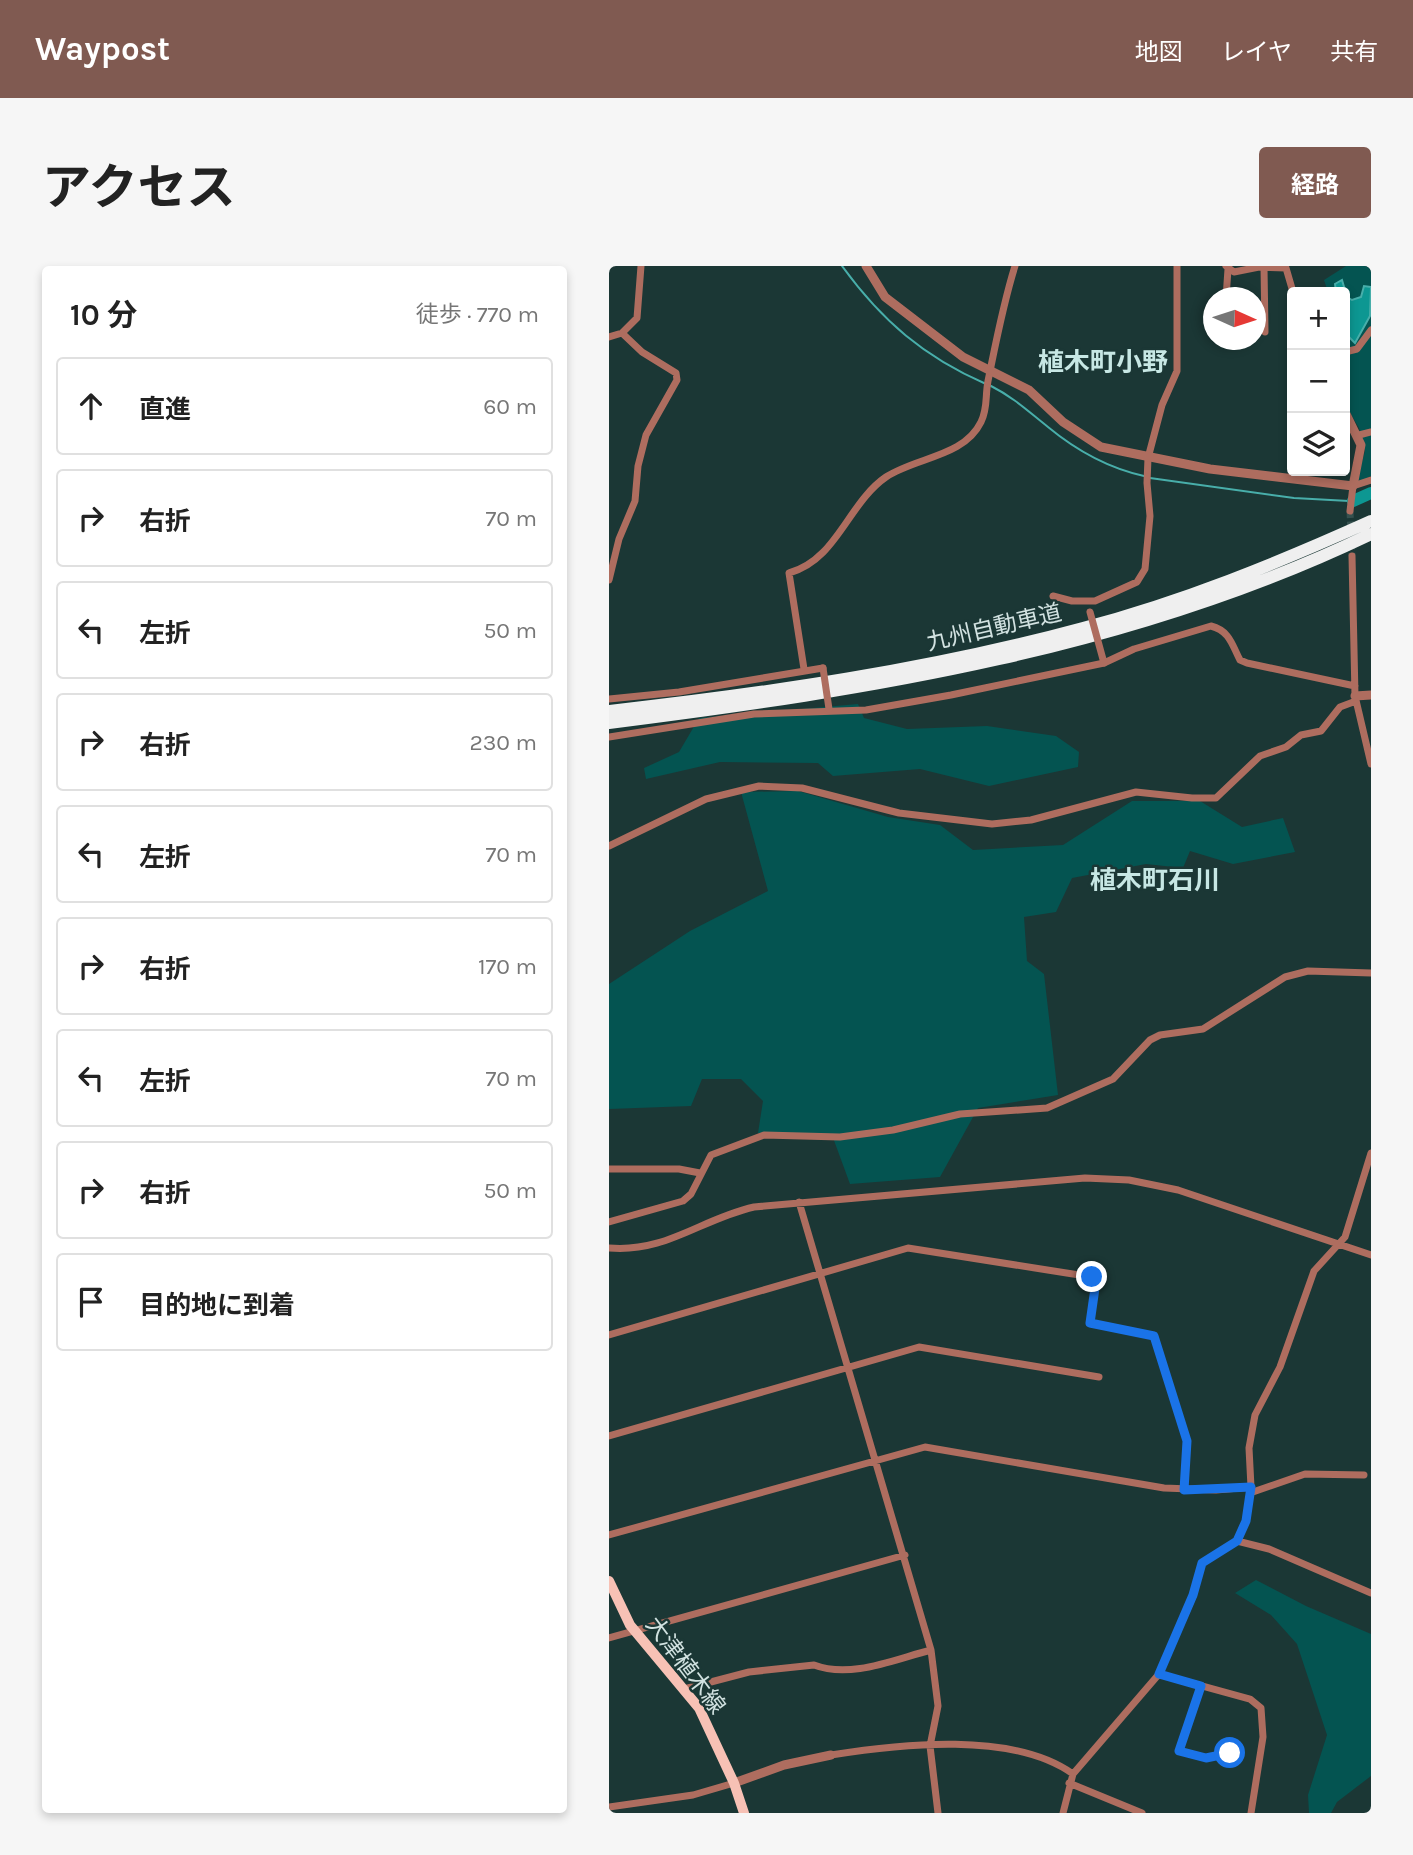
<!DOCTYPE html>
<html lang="ja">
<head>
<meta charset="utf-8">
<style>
  :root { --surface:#fff; --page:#f6f6f6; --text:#222; --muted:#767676; --line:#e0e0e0; --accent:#805a51 }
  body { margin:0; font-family:Karla,"Noto Sans JP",sans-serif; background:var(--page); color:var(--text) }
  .controls { position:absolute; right:21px; top:21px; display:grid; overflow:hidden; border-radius:7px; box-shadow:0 4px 10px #0003 }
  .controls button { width:63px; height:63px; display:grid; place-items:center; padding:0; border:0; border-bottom:2px solid var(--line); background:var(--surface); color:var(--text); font:35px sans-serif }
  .compass { position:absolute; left:594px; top:21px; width:63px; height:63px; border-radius:50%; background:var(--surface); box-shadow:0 4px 10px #0003; rotate:93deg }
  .stop { position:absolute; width:21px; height:21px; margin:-16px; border:5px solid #1a73e8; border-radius:50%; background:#fff }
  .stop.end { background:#1a73e8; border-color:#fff; box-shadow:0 2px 7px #0008 }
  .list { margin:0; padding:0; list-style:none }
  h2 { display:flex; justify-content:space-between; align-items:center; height:91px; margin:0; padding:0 28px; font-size:30px }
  h2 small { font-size:23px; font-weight:400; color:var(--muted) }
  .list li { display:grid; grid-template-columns:46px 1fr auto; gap:21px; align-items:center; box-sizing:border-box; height:98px; margin:0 14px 14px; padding:0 14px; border:2px solid var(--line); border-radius:7px }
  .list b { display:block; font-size:26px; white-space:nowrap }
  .list em { font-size:23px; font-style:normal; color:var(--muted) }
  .icon { flex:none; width:38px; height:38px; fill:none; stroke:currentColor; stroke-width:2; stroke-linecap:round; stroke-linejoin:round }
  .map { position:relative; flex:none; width:762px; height:1547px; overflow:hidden; border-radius:7px }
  header { display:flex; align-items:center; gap:42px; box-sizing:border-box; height:98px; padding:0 35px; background:var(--accent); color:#fff }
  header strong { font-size:33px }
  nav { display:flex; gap:38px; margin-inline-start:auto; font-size:24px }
  .intro { display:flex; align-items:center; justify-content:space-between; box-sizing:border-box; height:168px; padding:0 42px }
  h1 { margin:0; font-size:49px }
  .button { padding:18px 32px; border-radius:7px; background:var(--accent); color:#fff; font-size:24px; font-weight:700 }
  main { display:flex; gap:42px; padding:0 42px }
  aside { flex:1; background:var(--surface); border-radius:7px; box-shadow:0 4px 10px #0003 }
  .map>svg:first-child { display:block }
  .green { fill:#045451 }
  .water { fill:#0d9792; stroke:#48aeaa; stroke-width:2 }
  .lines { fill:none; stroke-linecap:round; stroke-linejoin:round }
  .stream { stroke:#48aeaa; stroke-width:2 }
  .river { stroke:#0d9792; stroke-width:12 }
  .minor-tunnel { stroke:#36514f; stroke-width:7; stroke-dasharray:7 3.5; stroke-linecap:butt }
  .minor { stroke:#ae6d5f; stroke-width:7 }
  .tertiary { stroke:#ae6d5f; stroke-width:9 }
  .primary { stroke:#f7c1b5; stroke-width:10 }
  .motorway { stroke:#efefef; stroke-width:12 }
  .minor-bridge { stroke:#ae6d5f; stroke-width:7 }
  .route { stroke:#1a73e8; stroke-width:9 }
  .labels { text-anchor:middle; stroke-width:5; stroke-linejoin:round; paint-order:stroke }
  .street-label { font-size:23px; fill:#d2e2e1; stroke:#1b3735 }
  .quarter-label { font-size:26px; font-weight:bold; fill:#c7e7e4; stroke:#1b3735 }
</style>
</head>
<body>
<header>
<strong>Waypost</strong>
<nav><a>地図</a><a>レイヤ</a><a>共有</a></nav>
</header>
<div class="intro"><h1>アクセス</h1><a class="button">経路</a></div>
<main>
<aside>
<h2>10 分<small>徒歩 · 770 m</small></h2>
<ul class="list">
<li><svg class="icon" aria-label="ahead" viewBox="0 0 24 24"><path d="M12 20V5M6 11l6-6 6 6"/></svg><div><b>直進</b></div><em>60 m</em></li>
<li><svg class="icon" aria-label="right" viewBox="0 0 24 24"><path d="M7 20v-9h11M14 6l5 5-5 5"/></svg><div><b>右折</b></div><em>70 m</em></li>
<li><svg class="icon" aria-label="left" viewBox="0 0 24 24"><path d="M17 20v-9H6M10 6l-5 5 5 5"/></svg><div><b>左折</b></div><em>50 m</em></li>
<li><svg class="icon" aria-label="right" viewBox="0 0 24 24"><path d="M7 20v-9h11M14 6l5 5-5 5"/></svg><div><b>右折</b></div><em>230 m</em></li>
<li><svg class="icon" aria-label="left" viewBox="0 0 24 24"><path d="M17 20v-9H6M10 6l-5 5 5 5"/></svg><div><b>左折</b></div><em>70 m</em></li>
<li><svg class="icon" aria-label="right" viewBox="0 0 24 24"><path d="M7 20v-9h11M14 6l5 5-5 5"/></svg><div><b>右折</b></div><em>170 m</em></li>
<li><svg class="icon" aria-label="left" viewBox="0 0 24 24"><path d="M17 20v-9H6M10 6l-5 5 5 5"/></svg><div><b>左折</b></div><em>70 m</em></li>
<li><svg class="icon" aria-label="right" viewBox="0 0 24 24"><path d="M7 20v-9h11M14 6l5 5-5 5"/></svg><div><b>右折</b></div><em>50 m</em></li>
<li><svg class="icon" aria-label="arrive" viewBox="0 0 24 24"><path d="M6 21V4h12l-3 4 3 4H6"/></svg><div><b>目的地に到着</b></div></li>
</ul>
</aside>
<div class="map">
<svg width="762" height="1547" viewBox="0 0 762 1547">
  <rect width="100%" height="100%" fill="#1b3735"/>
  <!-- green -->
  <path class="green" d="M737 0H759L762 3V210L747 218 756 185 750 162 736 138V26H719L715 14Z
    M249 438 255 452 298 463 378 460 447 470 470 486 469 501 380 520 311 503 224 510 209 497 111 496 37 513 35 502 70 486 90 452Z
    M189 525 279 551 331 559 364 584 454 579 523 535H591L633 561 674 552 686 586 624 598 581 585 574 602 537 598 463 612 447 646 415 651 418 695 435 708 449 829 369 842 331 911 241 918 223 869 149 867 154 835 132 813H93L82 840 0 843V718L81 665 159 625 132 526Z
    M647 1314 697 1340 762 1368V1510L728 1536 722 1547H700L699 1529 718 1469 688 1378 662 1349 626 1327Z"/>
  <!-- water -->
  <path class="water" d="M733 14 738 31 743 34 752 31 755 20 762 21 761 50 746 77 739 70 736 26H727L726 18Z"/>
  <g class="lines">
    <!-- stream -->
    <path class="stream" d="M233 0C273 55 315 91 377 118
      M382 120C404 131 420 146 439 161 468 185 499 202 535 210
      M541 212 685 232 740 235"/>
    <!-- river -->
    <path class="river" d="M744 235 762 227"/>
    <!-- minor-tunnel -->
    <path class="minor-tunnel" d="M741 245 743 290"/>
    <!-- minor -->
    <path class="minor" d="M617 0 625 6 650 1 677 2 684 26
      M655 1 656 66
      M617 32 619 3
      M13 67 28 52 32 0
      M0 71 13 67 33 86 67 107 68 114 37 169 29 200 26 235 10 273 0 314
      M736 86 748 83 762 64
      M750 169 762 166
      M741 245 744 220 762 214
      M743 290 746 430 762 498
      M444 330 463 335H486L528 316 536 303 541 250 538 217 539 192 553 139 568 105V0
      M195 403 180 307C228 294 239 237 277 211 307 191 355 191 372 156 379 142 376 130 379 115 387 76 394 38 406 0
      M0 433 70 426 214 402
      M0 471 145 448 257 444 342 429 495 397 525 383 602 360C621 365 623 379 631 394L638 397 746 420
      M0 580 97 533 150 520 193 522 290 547 383 558 422 554 527 526 583 532H607L651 490 677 481 692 469 712 465 731 441 747 435
      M0 903H70L91 907
      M190 936 322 1384 329 1440 321 1480 329 1547
      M0 956 74 935 82 928 102 889 155 869 231 871 284 864 351 848 438 842 504 813 541 774 551 769 594 763 676 711 699 705 762 707
      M0 982C57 987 92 953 145 941L476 912 520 914 569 924 762 989
      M0 1069 299 982 483 1011 487 1015 481 1057 545 1070 578 1175 575 1224
      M0 1170 310 1081 490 1111
      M641 1227 696 1208 755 1209
      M0 1269 316 1181 555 1222 607 1224 642 1221
      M628 1275 660 1283 762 1327
      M0 1372 296 1289
      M550 1408 641 1433 652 1442 654 1471 642 1547
      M592 1420 570 1485 597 1492 621 1487
      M75 1423 140 1406 205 1399C242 1413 286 1393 322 1384
      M222 1489C291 1478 404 1465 464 1508
      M460 1517 533 1547
      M0 1541 84 1529 125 1517
      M454 1547 464 1508 550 1408 584 1330 593 1297 628 1275 637 1255 642 1221 640 1182 646 1149 671 1101 705 1005 736 971 762 887"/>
    <!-- tertiary -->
    <path class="tertiary" d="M257 0 276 31 354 91 420 124 454 156 492 181 601 203 744 220 752 179 736 146
      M746 430 762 429
      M125 1517 175 1499 222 1489"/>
    <!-- primary -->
    <path class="primary" d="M0 1315 21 1359 90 1442 125 1517 135 1547"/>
    <!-- motorway -->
    <path class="motorway" d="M0 445C160 427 319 404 474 362 573 336 669 297 762 255
      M0 457C261 424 523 383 762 268"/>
    <!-- minor-bridge -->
    <path class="minor-bridge" d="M481 346 495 397
      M214 402 220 443"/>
  </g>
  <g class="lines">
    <!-- route -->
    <path class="route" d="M483 1011 487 1015 481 1057 545 1070 578 1175 575 1224 642 1221 637 1255 628 1275 593 1297 584 1329 550 1408 592 1420 570 1485 597 1492 621 1487"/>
  </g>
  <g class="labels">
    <!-- street labels -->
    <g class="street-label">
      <text transform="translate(385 361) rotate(-13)" y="8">九州自動車道</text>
      <text transform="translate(77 1399) rotate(53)" y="8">大津植木線</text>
    </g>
    <!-- quarter labels -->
    <g class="quarter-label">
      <text x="494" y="105">植木町小野</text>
      <text x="546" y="623">植木町石川</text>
    </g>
  </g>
</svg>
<div class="controls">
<button>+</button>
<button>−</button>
<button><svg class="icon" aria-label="layers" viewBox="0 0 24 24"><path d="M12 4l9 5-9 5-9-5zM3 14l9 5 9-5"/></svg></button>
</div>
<svg class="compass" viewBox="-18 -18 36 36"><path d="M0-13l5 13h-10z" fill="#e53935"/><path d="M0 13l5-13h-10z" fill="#767676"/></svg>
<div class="stop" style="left:621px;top:1487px"></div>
<div class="stop end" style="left:483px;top:1011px"></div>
</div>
</main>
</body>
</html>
